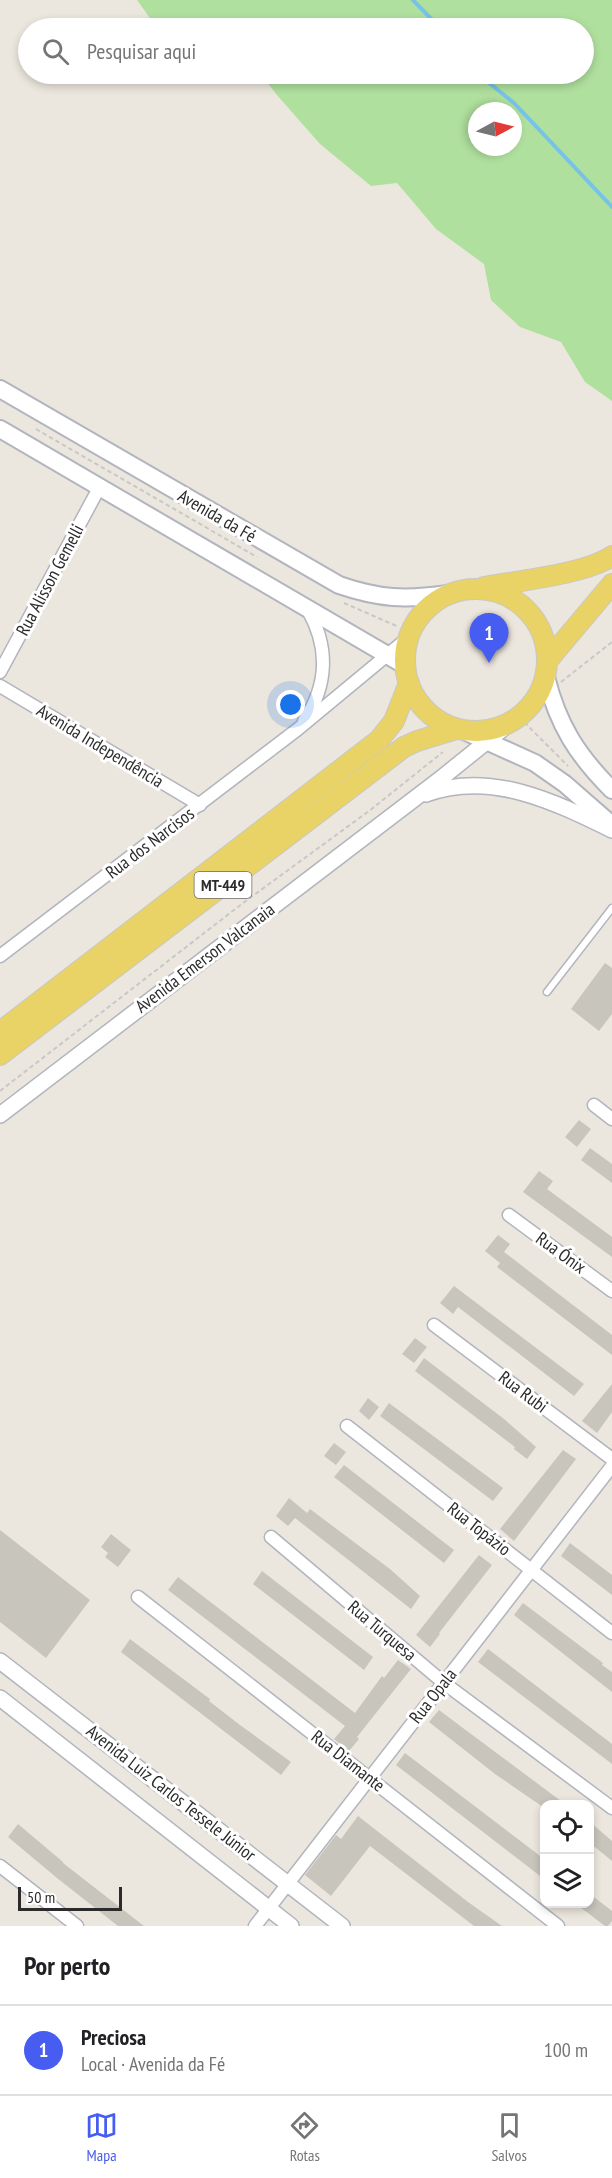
<!DOCTYPE html>
<html lang="pt">
<head>
<meta charset="utf-8">
<style>
  :root { --surface:#fff; --page:#f6f6f6; --text:#202124; --muted:#757577; --line:#e0e0e0; --accent:#475cf0 }
  body { margin:0; font-family:"PT Sans Narrow",sans-serif; background:var(--page); color:var(--text) }
  .controls { position:absolute; right:18px; bottom:18px; display:grid; overflow:hidden; border-radius:12px; box-shadow:0 3px 9px #0003 }
  .controls button { width:54px; height:54px; display:grid; place-items:center; padding:0; border:0; border-bottom:2px solid var(--line); background:var(--surface); color:var(--text); font:30px sans-serif }
  .compass { position:absolute; left:468px; top:102px; width:54px; height:54px; border-radius:50%; background:var(--surface); box-shadow:0 3px 9px #0003; rotate:83deg }
  .scale { position:absolute; left:18px; bottom:15px; width:104px; box-sizing:border-box; padding-left:6px; border:3px solid #2b2b2b; border-top:0; font-size:16px; line-height:21px; white-space:nowrap; color:#2b2b2b; -webkit-text-stroke:4px #fff; paint-order:stroke }
  .you { position:absolute; left:291px; top:705px; width:21px; height:21px; margin:-15px; border:4px solid #fff; border-radius:50%; background:#1a73e8; box-shadow:0 0 0 9px #1a73e833 }
  .badge { display:grid; place-items:center; width:39px; height:39px; border-radius:50%; background:var(--accent); color:#fff; font-size:20px; font-weight:700 }
  .pin { position:absolute; translate:-50% -50px; filter:drop-shadow(0 2px 3px #0008) }
  .pin::after { content:''; position:absolute; top:32px; width:21px; height:18px; background:inherit; clip-path:polygon(0 0,100% 0,50% 100%) }
  .list { margin:0; padding:0; list-style:none }
  h2 { display:flex; justify-content:space-between; align-items:center; height:78px; margin:0; padding:0 24px; font-size:26px }
  h2 small { font-size:20px; font-weight:400; color:var(--muted) }
  .list li { display:grid; grid-template-columns:39px 1fr auto; gap:18px; align-items:center; box-sizing:border-box; height:90px; padding:0 24px; border-top:2px solid var(--line) }
  .list b { display:block; font-size:22px; white-space:nowrap }
  .list p { margin:0; font-size:20px; white-space:nowrap; color:var(--muted) }
  .list em { font-size:20px; font-style:normal; color:var(--muted) }
  .icon { flex:none; width:33px; height:33px; fill:none; stroke:currentColor; stroke-width:2; stroke-linecap:round; stroke-linejoin:round }
  .map { position:relative; flex:none; width:612px; height:1926px; overflow:hidden }
  .search { position:absolute; background:var(--surface); box-shadow:0 3px 9px #0003; left:18px; right:18px; top:18px; height:66px; display:flex; align-items:center; gap:15px; box-sizing:border-box; padding:0 21px; border-radius:33px; color:var(--muted); font-size:22px }
  .sheet { height:168px; background:var(--surface) }
  nav { display:flex; justify-content:space-around; align-items:center; box-sizing:border-box; height:84px; border-top:2px solid var(--line); background:var(--surface); font-size:16px; color:var(--muted) }
  nav a { display:grid; justify-items:center; gap:3px }
  nav .on { color:var(--accent) }
  .map>svg:first-child { display:block }
  .green { fill:#b0e09e; fill-rule:evenodd }
  .lines { fill:none; stroke-linecap:round; stroke-linejoin:round }
  .stream { stroke:#77c3e8; stroke-width:4 }
  .building { fill:#c8c5bd }
  .service-casing { stroke:#b2b4be; stroke-width:9 }
  .minor-casing { stroke:#b2b4be; stroke-width:15 }
  .tertiary-casing { stroke:#b2b4be; stroke-width:18 }
  .secondary-casing { stroke:#b2b4be; stroke-width:20 }
  .primary-casing { stroke:#c8c8c8; stroke-width:22 }
  .path { stroke:#c8c8c8; stroke-width:2; stroke-dasharray:4.5 3; stroke-linecap:butt }
  .service { stroke:#fff; stroke-width:6 }
  .minor { stroke:#fff; stroke-width:12 }
  .tertiary { stroke:#fff; stroke-width:15 }
  .secondary { stroke:#fff; stroke-width:16 }
  .primary { stroke:#e9d366; stroke-width:20 }
  .labels { text-anchor:middle; stroke-width:6; stroke-linejoin:round; paint-order:stroke }
  .shield { fill:#fff; stroke:#6b6b6b; stroke-width:1.5 }
  .shield-label { font-size:16px; font-weight:bold; fill:#2b2b2b }
  .street-label { font-size:18px; fill:#2b2b2b; stroke:#fff }
</style>
</head>
<body>
<div class="map">
<svg width="612" height="1926" viewBox="0 0 612 1926">
  <rect width="100%" height="100%" fill="#ece7de"/>
  <!-- green -->
  <path class="green" d="M137 0H612V401L585 382 561 342 520 327 491 300 484 264 436 229 397 183 371 186 320 144 276 94 261 74H584V28H157ZM477 111H513V147H477Z"/>
  <g class="lines">
    <!-- stream -->
    <path class="stream" d="M413 0 440 28
      M478 74 514 103 612 207"/>
  </g>
  <!-- building -->
  <path class="building" d="M605 963 612 968V1014L599 1031 571 1009Z
    M579 1120 591 1129 577 1147 565 1137Z
    M590 1148 612 1164V1183L581 1160Z
    M539 1171 553 1181 547 1189 612 1237V1257L523 1192Z
    M498 1235 510 1244 504 1252 612 1335V1355L497 1267 500 1263 485 1251Z
    M454 1286 584 1384 574 1396 458 1307 453 1314 440 1303Z
    M415 1338 427 1347 414 1363 402 1354Z
    M424 1358 504 1419 536 1447 527 1459 514 1449 515 1447 415 1371Z
    M612 1384V1412L597 1433 582 1421Z
    M368 1398 379 1407 369 1420 359 1411Z
    M389 1403 503 1488 493 1501 380 1416Z
    M334 1443 346 1452 336 1465 324 1456Z
    M563 1450 576 1459 514 1541 500 1529Z
    M344 1465 454 1550 444 1563 334 1477Z
    M289 1498 307 1513 310 1509 390 1569 420 1596 411 1609 295 1518 288 1526 276 1516Z
    M0 1530 90 1600 46 1658 0 1622Z
    M111 1534 131 1550 118 1567 105 1557 108 1553 101 1547Z
    M570 1543 612 1575V1595L561 1556Z
    M479 1555 492 1565 439 1633 440 1634 430 1647 416 1635Z
    M262 1571 373 1657 364 1670 253 1584Z
    M178 1577 355 1713 382 1676 384 1678 398 1660 411 1669 357 1737 359 1739 349 1751 334 1739 345 1726 168 1590Z
    M523 1603 603 1663 602 1665 612 1672V1692L514 1615Z
    M130 1639 210 1699 209 1701 240 1725 291 1762 281 1775 121 1652Z
    M488 1649 612 1744V1764L478 1662Z
    M439 1710 467 1731 565 1804H544L543 1807 495 1774 429 1722Z
    M405 1753 544 1859V1879L396 1765Z
    M358 1816 468 1902 502 1926H474L370 1846 331 1896 305 1875 336 1835 341 1839Z
    M590 1822 612 1841V1861L590 1843Z
    M18 1824 63 1862V1863L144 1926H118L57 1878 8 1837Z
    M590 1894 612 1911V1921L608 1926H605L576 1904H590Z"/>
  <g class="lines">
    <!-- service casing -->
    <g class="service-casing">
      <path id="service" d="M547 992 612 908"/>
    </g>
    <!-- minor casing -->
    <g class="minor-casing">
      <path id="minor" d="M0 672 99 488
        M0 686 200 805
        M304 721C328 685 329 647 308 610
        M0 956 298 729 409 637
        M594 1105 612 1119
        M509 1215 612 1291
        M434 1325 612 1459
        M347 1426 612 1633
        M271 1537 444 1683 612 1808
        M138 1597 558 1926
        M0 1866 77 1926
        M255 1926 612 1466"/>
    </g>
    <!-- tertiary casing -->
    <g class="tertiary-casing">
      <path id="tertiary" d="M426 794C490 770 555 802 612 830
        M0 1115 439 780 506 726
        M0 1661 342 1926
        M0 1698 291 1926"/>
    </g>
    <!-- secondary casing -->
    <g class="secondary-casing">
      <path id="secondary" d="M0 389 339 585C380 599 405 600 448 594
        M0 429 406 666
        M546 677C558 725 577 755 612 790
        M464 731 535 763 565 784 612 825"/>
    </g>
    <!-- primary casing -->
    <g class="primary-casing">
      <path id="primary" d="M484 587C517 581 586 574 612 556
        M405 660a71 71 0 1 1 142 0a71 71 0 1 1-142 0Z
        M548 660 612 584
        M0 1032 379 740 394 721 409 683
        M0 1055 404 747 417 741 453 730"/>
    </g>
    <!-- path -->
    <path class="path" d="M36 429 257 557
      M344 603 399 627
      M561 682 612 642
      M519 717 568 766
      M0 1091 243 903 369 811 443 752"/>
    <!-- service -->
    <use href="#service" class="service"/>
    <!-- minor -->
    <use href="#minor" class="minor"/>
    <!-- tertiary -->
    <use href="#tertiary" class="tertiary"/>
    <!-- secondary -->
    <use href="#secondary" class="secondary"/>
    <!-- primary -->
    <use href="#primary" class="primary"/>
  </g>
  <g class="labels">
    <!-- shield labels -->
    <rect class="shield" x="194.5" y="872" width="57" height="26" rx="4.5"/>
    <g class="shield-label">
      <text x="223" y="891">MT-449</text>
    </g>
    <!-- street labels -->
    <g class="street-label">
      <text transform="translate(217 516) rotate(30)" y="6">Avenida da Fé</text>
      <text transform="translate(50 580) rotate(-62)" y="6">Rua Alisson Gemelli</text>
      <text transform="translate(100 746) rotate(31)" y="6">Avenida Independência</text>
      <text transform="translate(150 843) rotate(-37)" y="6">Rua dos Narcisos</text>
      <text transform="translate(205 958) rotate(-37)" y="6">Avenida Emerson Valcanaia</text>
      <text transform="translate(561 1253) rotate(36)" y="6">Rua Ónix</text>
      <text transform="translate(523 1392) rotate(37)" y="6">Rua Rubi</text>
      <text transform="translate(479 1529) rotate(38)" y="6">Rua Topázio</text>
      <text transform="translate(382 1631) rotate(40)" y="6">Rua Turquesa</text>
      <text transform="translate(433 1696) rotate(-52)" y="6">Rua Opala</text>
      <text transform="translate(348 1761) rotate(38)" y="6">Rua Diamante</text>
      <text transform="translate(171 1793) rotate(38)" y="6">Avenida Luiz Carlos Tessele Júnior</text>
    </g>
  </g>
</svg>
<div class="controls">
<button><svg class="icon" aria-label="locate" viewBox="0 0 24 24"><circle cx="12" cy="12" r="6"/><path d="M12 2v4M12 18v4M2 12h4M18 12h4"/></svg></button>
<button><svg class="icon" aria-label="layers" viewBox="0 0 24 24"><path d="M12 4l9 5-9 5-9-5zM3 14l9 5 9-5"/></svg></button>
</div>
<svg class="compass" viewBox="-18 -18 36 36"><path d="M0-13l5 13h-10z" fill="#e53935"/><path d="M0 13l5-13h-10z" fill="#757577"/></svg>
<div class="scale">50 m</div>
<div class="you"></div>
<div class="pin badge" style="left:489px;top:663px">1</div>
<div class="search"><svg class="icon" aria-label="search" viewBox="0 0 24 24"><circle cx="10" cy="10" r="6"/><path d="M15 15l6 6"/></svg>Pesquisar aqui</div>
</div>
<section class="sheet">
<h2>Por perto<small></small></h2>
<ul class="list">
<li><span class="badge">1</span><div><b>Preciosa</b><p>Local · Avenida da Fé</p></div><em>100 m</em></li>
</ul>
</section>
<nav>
<a class="on"><svg class="icon" aria-label="map" viewBox="0 0 24 24"><path d="M3 6l6-2 6 2 6-2v14l-6 2-6-2-6 2zM9 4v14M15 6v14"/></svg>Mapa</a>
<a><svg class="icon" aria-label="directions" viewBox="0 0 24 24"><path d="M12 3l9 9-9 9-9-9zM9 14v-3h6M13 9l2 2-2 2"/></svg>Rotas</a>
<a><svg class="icon" aria-label="saved" viewBox="0 0 24 24"><path d="M7 4h10v16l-5-4-5 4z"/></svg>Salvos</a>
</nav>
</body>
</html>
